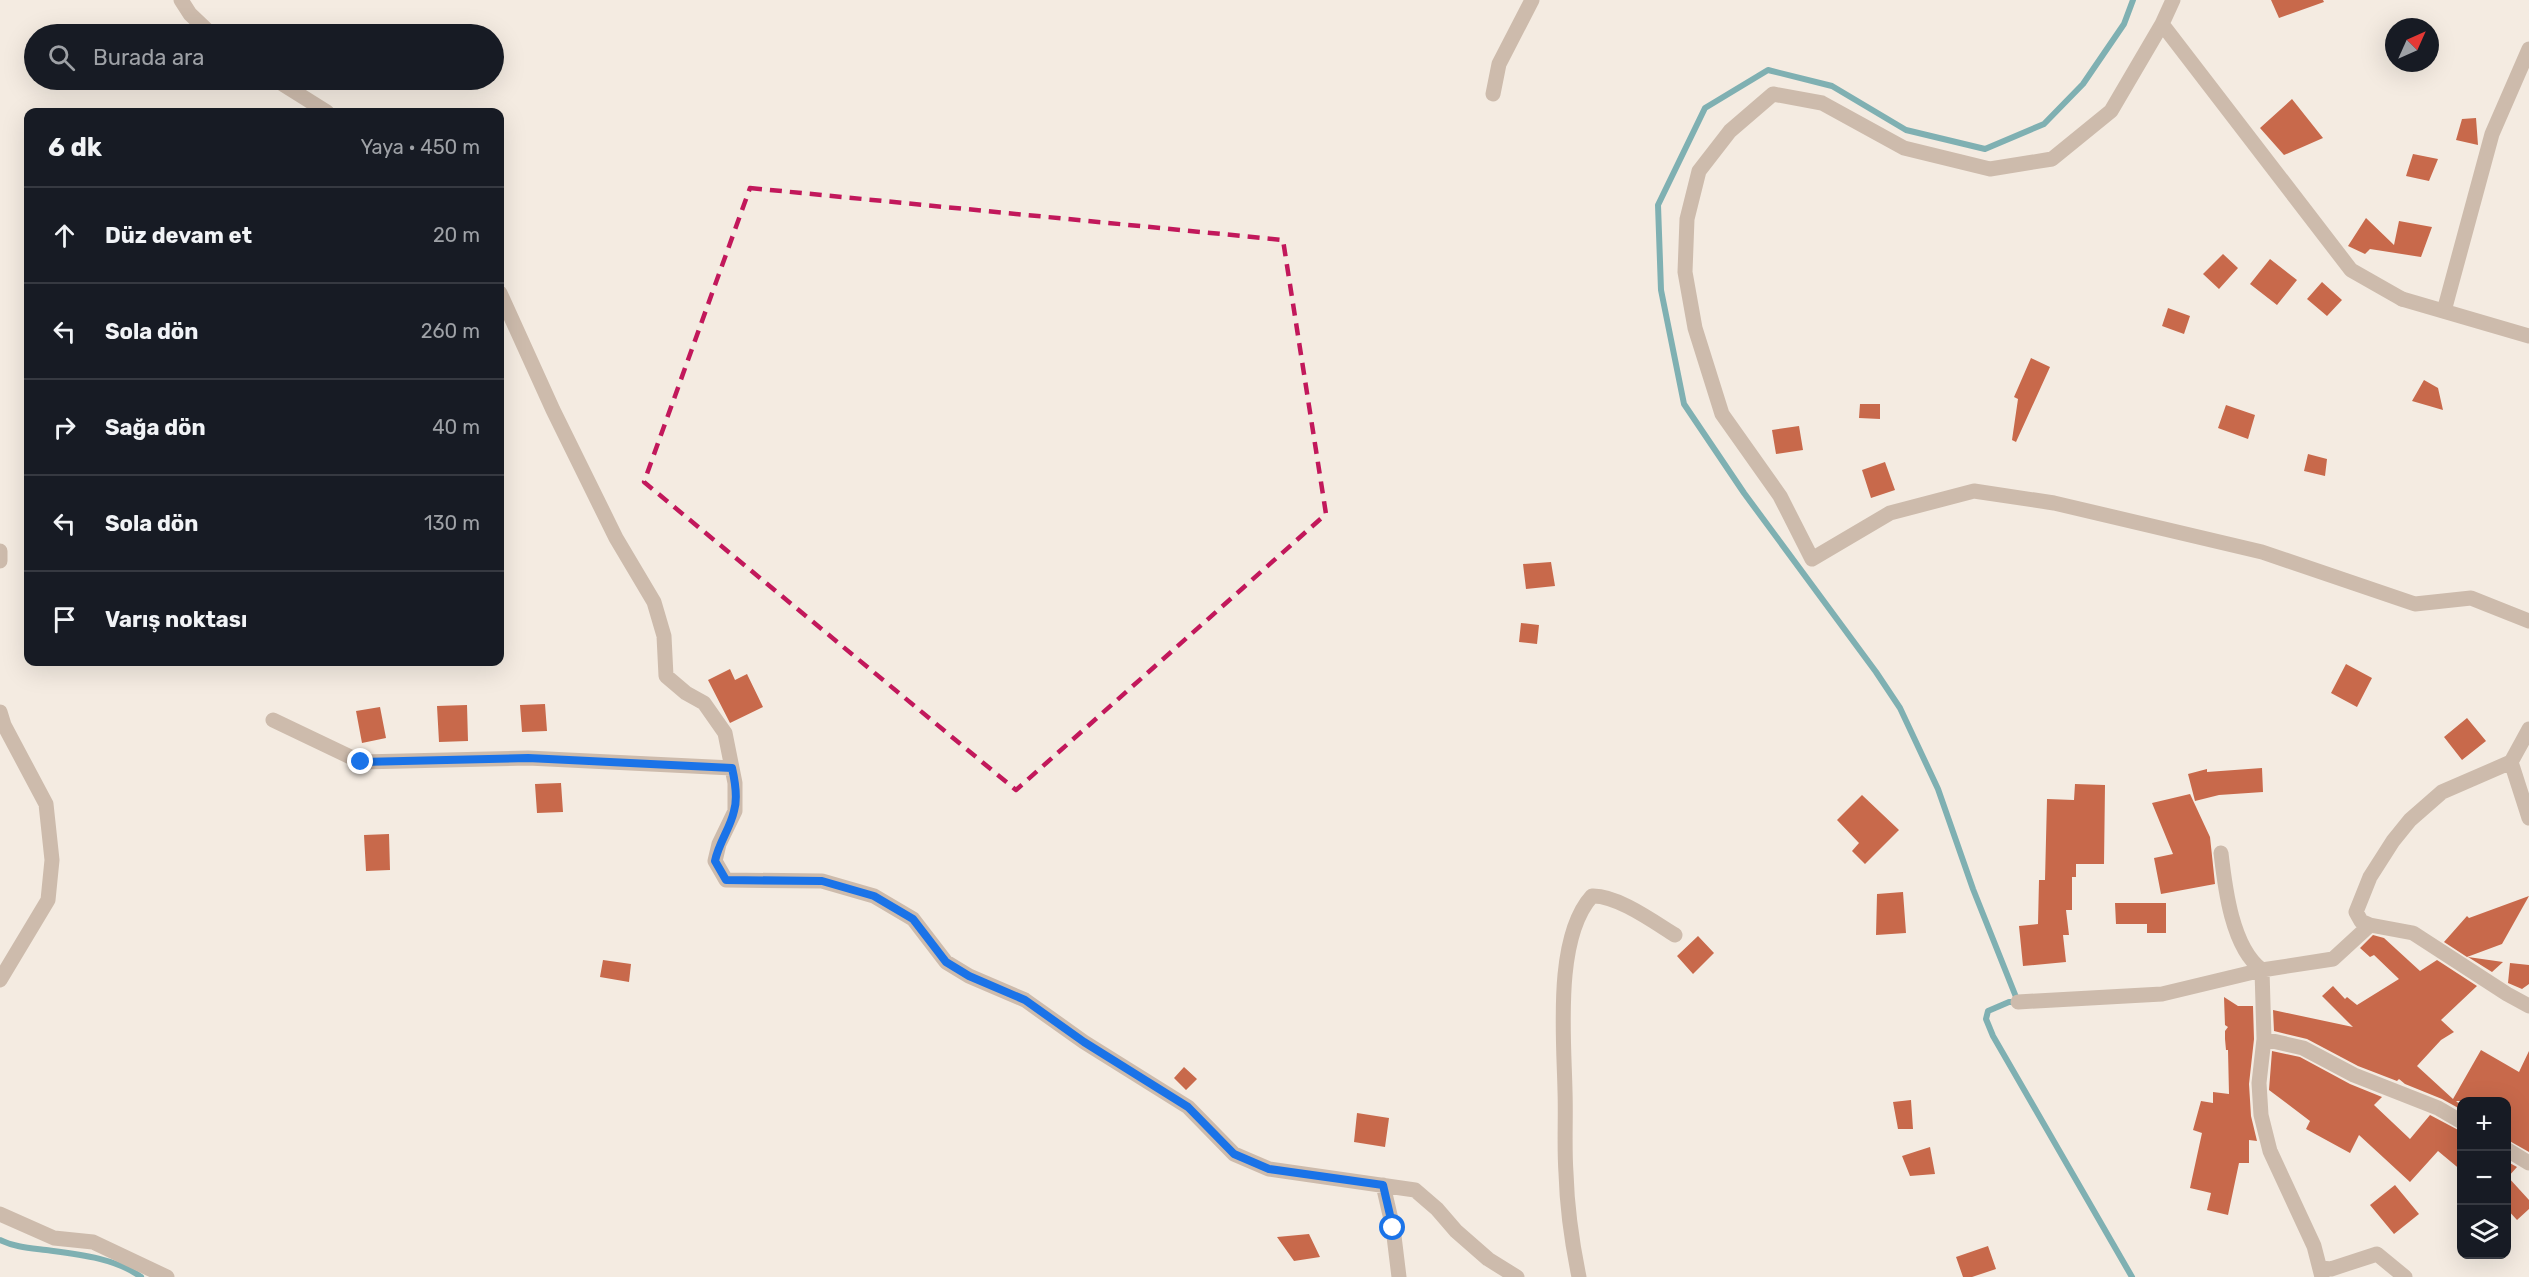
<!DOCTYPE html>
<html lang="tr">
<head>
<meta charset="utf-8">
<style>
  :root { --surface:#171b24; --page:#242831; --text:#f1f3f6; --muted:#9ea1a6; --line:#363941 }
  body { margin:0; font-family:Rubik,sans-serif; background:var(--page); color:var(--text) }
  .controls { position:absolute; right:18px; bottom:18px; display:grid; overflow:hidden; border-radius:12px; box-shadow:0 6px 24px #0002 }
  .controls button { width:54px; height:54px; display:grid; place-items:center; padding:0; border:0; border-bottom:2px solid var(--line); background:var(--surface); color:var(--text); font:30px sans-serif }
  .compass { position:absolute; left:2385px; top:18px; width:54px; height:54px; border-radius:50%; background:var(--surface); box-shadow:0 6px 24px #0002; rotate:45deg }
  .stop { position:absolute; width:18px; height:18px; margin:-14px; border:4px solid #1a73e8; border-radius:50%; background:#fff }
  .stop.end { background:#1a73e8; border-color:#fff; box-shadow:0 2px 6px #0008 }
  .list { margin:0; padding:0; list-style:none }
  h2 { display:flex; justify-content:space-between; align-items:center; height:78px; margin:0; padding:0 24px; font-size:26px }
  h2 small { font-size:20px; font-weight:400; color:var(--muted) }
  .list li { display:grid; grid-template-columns:39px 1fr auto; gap:18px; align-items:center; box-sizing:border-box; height:96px; padding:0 24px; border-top:2px solid var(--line) }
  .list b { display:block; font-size:22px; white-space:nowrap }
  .list em { font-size:20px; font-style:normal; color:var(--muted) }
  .icon { flex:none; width:33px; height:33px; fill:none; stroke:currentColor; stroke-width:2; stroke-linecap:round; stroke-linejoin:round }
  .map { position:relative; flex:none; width:2529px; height:1277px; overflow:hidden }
  .search { position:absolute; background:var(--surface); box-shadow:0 6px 24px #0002; left:24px; top:24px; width:480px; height:66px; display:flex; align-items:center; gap:15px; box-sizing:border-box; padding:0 21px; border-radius:33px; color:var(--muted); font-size:22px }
  .panel { position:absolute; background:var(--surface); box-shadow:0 6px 24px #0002; left:24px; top:108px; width:480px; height:558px; border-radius:12px }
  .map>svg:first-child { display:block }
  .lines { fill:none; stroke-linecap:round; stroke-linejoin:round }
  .stream { stroke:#7fb0b2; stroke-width:6 }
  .building { fill:#c8694b }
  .minor { stroke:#cdbbac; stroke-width:15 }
  .tertiary { stroke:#cdbbac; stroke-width:15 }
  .route { stroke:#1a73e8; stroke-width:8 }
  .marked { fill:none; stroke:#c2185b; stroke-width:4.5; stroke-dasharray:12 8; stroke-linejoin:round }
</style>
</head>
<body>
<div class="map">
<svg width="2529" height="1277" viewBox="0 0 2529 1277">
  <rect width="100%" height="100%" fill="#f4ebe1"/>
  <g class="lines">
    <!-- stream -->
    <path class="stream" d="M0 1240C14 1247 30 1248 46 1250 77 1254 116 1258 141 1277
      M2132 1277 1993 1036 1986 1019 1988 1011 2009 1002H2018L1973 889 1938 789 1900 708 1876 672 1744 493 1684 404 1661 290 1658 205 1705 108 1768 70 1832 86 1906 130 1985 149 2044 124 2083 84 2124 24 2133 0"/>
  </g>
  <!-- building -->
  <path class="building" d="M2271 0H2323L2324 2 2279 18Z
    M2292 99 2323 138 2284 155 2260 128Z
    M2476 118 2478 145 2456 140 2462 119Z
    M2413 154 2438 159 2429 181 2406 176Z
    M2366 218 2394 245 2399 221 2432 227 2421 257 2370 249 2365 254 2348 246Z
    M2223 254 2238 268 2219 289 2203 274Z
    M2270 259 2297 280 2277 305 2250 284Z
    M2322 282 2342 300 2327 316 2307 299Z
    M2168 308 2190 316 2184 334 2162 326Z
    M2031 358 2050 367 2016 442 2012 440 2018 399 2014 397Z
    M2424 380 2438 388 2443 410 2412 401Z
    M1860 404H1880V419L1859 418Z
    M2226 405 2255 415 2248 439 2218 428Z
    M1799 426 1803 450 1776 454 1772 430Z
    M2308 454 2327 459 2325 476 2304 471Z
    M1885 462 1895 490 1871 498 1862 470Z
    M1551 562 1555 586 1526 589 1523 564Z
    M1521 623 1539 625 1537 644 1519 642Z
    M2346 664 2372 678 2357 707 2331 693Z
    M730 669 735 680 747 674 763 707 730 723 708 680Z
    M545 704 547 731 522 732 520 705Z
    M467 705 468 741 439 742 437 706Z
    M380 707 386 738 362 743 356 711Z
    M2467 718 2486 741 2462 760 2444 737Z
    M2262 768 2263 792 2219 795 2195 801 2188 774 2207 769V772Z
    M561 783 563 812 537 813 535 784Z
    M2075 784 2105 785 2104 864H2076V877H2072V910H2066L2069 935H2063L2066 962 2023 966 2019 926 2038 924 2039 880H2045L2047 799 2074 800Z
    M2190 794 2210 837 2215 884 2161 894 2154 858 2173 854 2152 803Z
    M1862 795 1899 830 1865 864 1852 851 1859 843 1837 820Z
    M389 834 390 870 366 871 364 835Z
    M1903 892 1906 933 1876 935 1877 894Z
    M2529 896 2502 944 2467 957 2444 942 2467 916 2469 918Z
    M2115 903H2166V933H2147V924H2116Z
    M2373 935 2384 938 2420 971 2437 960 2477 986 2441 1020 2454 1032 2441 1040 2417 1066 2453 1099 2481 1050 2519 1072 2529 1051V1152L2506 1139V1101H2456L2462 1106V1110L2442 1099 2405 1084 2399 1079 2397 1081 2358 1066 2307 1039 2274 1031 2273 1010 2353 1027 2322 996 2333 986 2345 999 2347 997 2357 1005 2399 979 2374 955 2370 957 2360 948Z
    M1698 936 1714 953 1693 974 1677 956Z
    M2468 957 2503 962 2492 972Z
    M603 960 631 964 629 982 600 977Z
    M2510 963 2529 965V984L2522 989 2508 983Z
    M2224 997 2238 1006H2253L2254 1039 2249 1084 2251 1116 2257 1141 2249 1140V1163H2239L2228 1215 2207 1210 2211 1193 2190 1188 2202 1133 2193 1130 2201 1101 2213 1103V1092L2229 1094 2228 1050H2226L2225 1039V1031L2228 1027 2225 1025Z
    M2272 1051 2300 1057 2350 1084 2382 1097 2374 1105 2410 1139 2430 1115 2462 1132V1171L2438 1151 2410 1182 2359 1135 2350 1153 2306 1129 2310 1121 2269 1090Z
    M1184 1067 1197 1079 1186 1090 1174 1078Z
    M1911 1100 1913 1129H1898L1893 1102Z
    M1357 1113 1389 1118 1385 1147 1354 1142Z
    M1930 1147 1935 1174 1910 1176 1902 1156Z
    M2506 1161 2517 1167 2508 1177 2529 1200V1209L2517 1220 2506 1208Z
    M2395 1185 2419 1214 2394 1234 2370 1205Z
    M1309 1234 1320 1257 1294 1261 1277 1237Z
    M1988 1246 1996 1269 1972 1277H1963L1956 1257Z"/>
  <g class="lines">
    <!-- minor -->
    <path class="minor" d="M181 0 190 14 211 34
      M276 80 327 112
      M1493 94 1499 64 1532 0
      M500 293 553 410 616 538 654 602 664 636 666 676 686 693 704 703 725 733 735 783V811L719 844 715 861 726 880 822 881 874 896 913 919 946 962 969 976 1025 1000 1084 1042 1188 1107 1234 1154 1269 1169 1415 1190 1437 1209 1456 1231 1488 1259 1517 1277
      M2402 299 2529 336
      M2444 311 2492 134 2529 49
      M0 551V561
      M0 712 4 725 46 804 52 860 48 900 0 980
      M273 720 361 762 528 758 732 768
      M2511 762 2529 818
      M2221 853C2225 888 2232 948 2262 970L2264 1039 2259 1083 2261 1115 2270 1151 2314 1246 2322 1277
      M2370 925 2361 921 2356 912 2370 877 2393 841 2410 820 2442 792 2511 762 2529 729
      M2018 1002 2162 994 2262 970 2333 959 2370 925 2413 933 2507 994 2529 1006
      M2264 1039 2303 1048 2354 1075 2438 1108 2462 1122
      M2506 1149 2529 1163
      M1383 1185 1393 1228 1399 1277
      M0 1214 54 1238 93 1242 167 1277
      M2321 1268 2331 1269 2377 1254 2405 1277
      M1579 1277C1572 1243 1567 1208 1566 1173 1564 1146 1566 1118 1565 1091 1564 1038 1554 938 1592 896 1617 895 1654 922 1675 935"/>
    <!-- tertiary -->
    <path class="tertiary" d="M2162 24 2173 0
      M2402 299 2351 270 2162 24 2111 111 2052 159 1990 169 1904 148 1822 103 1773 94 1730 131 1699 171 1687 219 1685 272 1695 328 1722 414 1780 496 1812 559 1890 513 1974 491 2054 503 2262 552 2415 604 2471 598 2529 621"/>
  </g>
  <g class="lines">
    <!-- route -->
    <path class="route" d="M361 762 528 758 732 768C735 781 738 798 734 811 730 829 719 842 715 861L726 880 822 881 874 896 913 919 946 962 969 976 1025 1000 1084 1042 1188 1107 1234 1154 1269 1169 1383 1185 1393 1228"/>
  </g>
  <!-- marked area -->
  <path class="marked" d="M750 188 1283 240 1326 514 1016 790 644 482Z"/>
</svg>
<div class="controls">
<button>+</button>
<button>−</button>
<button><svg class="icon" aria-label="layers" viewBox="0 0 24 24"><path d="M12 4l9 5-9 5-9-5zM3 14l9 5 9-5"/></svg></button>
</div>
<svg class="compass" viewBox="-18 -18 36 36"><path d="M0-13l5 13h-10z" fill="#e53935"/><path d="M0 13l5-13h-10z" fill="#9ea1a6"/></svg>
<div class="stop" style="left:1393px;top:1228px"></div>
<div class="stop end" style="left:361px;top:762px"></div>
<div class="search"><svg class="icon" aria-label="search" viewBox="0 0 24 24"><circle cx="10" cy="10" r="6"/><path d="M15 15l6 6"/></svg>Burada ara</div>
<section class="panel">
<h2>6 dk<small>Yaya · 450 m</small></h2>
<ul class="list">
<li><svg class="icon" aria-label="ahead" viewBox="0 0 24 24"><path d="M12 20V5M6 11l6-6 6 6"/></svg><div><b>Düz devam et</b></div><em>20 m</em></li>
<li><svg class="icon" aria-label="left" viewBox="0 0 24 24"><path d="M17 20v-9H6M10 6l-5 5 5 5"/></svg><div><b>Sola dön</b></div><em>260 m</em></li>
<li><svg class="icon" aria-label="right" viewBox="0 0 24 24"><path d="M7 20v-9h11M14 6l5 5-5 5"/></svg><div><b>Sağa dön</b></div><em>40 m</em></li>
<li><svg class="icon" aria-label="left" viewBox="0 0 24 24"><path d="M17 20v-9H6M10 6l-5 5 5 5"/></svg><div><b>Sola dön</b></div><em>130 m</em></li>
<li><svg class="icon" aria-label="arrive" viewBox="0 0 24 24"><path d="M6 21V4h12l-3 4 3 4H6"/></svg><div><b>Varış noktası</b></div></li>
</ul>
</section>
</div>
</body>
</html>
